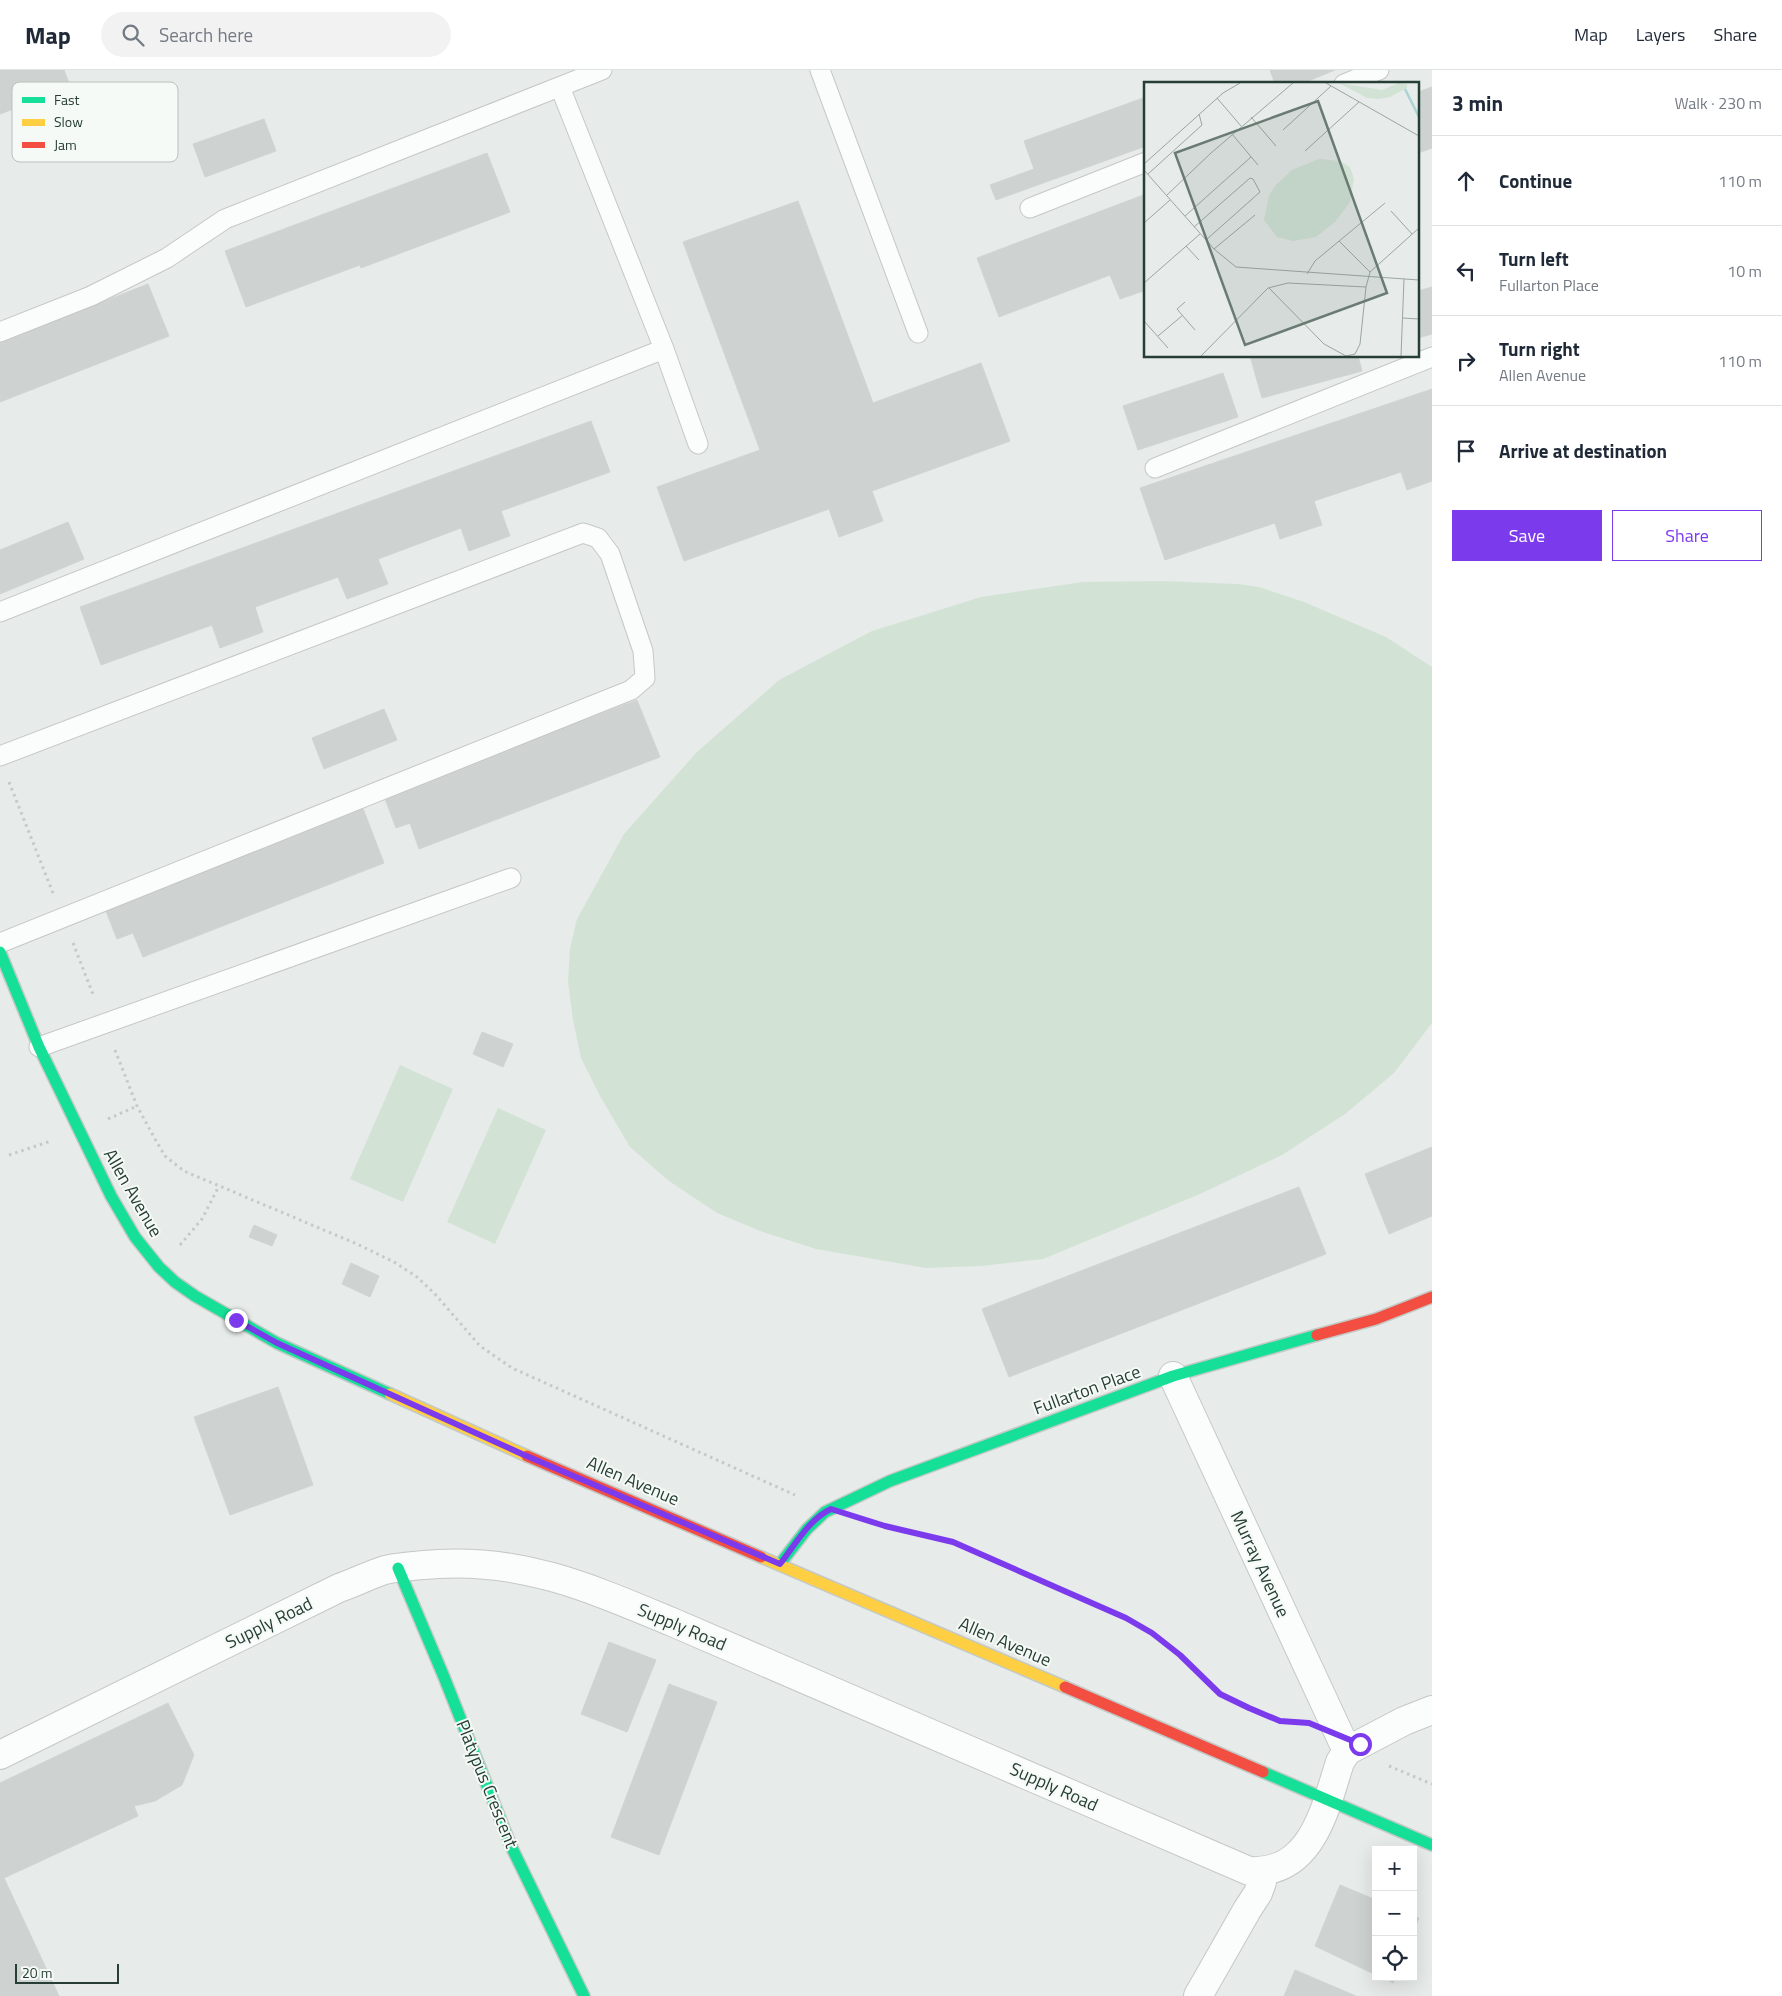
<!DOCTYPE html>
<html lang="en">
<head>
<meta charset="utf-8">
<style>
  :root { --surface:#fff; --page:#f2f2f3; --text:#1f2937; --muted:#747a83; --line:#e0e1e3; --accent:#7c3aed }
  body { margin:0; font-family:"Titillium Web",sans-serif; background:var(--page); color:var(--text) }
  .controls { position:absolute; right:15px; bottom:15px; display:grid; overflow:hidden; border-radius:0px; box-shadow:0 5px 20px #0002 }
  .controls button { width:45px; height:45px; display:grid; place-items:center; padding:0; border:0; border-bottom:1px solid var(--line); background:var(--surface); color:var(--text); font:25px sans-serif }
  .scale { position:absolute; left:15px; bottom:12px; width:104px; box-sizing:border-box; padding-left:5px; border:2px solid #263e35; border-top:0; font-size:14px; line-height:18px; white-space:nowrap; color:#263e35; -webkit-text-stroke:4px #f6faf7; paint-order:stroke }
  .stop { position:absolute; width:15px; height:15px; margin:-11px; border:4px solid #7c3aed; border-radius:50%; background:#fff }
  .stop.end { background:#7c3aed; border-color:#fff; box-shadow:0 1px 5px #0008 }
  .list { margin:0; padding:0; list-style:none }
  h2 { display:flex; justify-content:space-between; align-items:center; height:65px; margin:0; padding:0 20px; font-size:21px }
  h2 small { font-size:16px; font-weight:400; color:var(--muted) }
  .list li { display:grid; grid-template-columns:32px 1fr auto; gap:15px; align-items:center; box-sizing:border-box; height:90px; padding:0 20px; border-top:1px solid var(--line) }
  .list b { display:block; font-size:19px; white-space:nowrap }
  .list p { margin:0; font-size:16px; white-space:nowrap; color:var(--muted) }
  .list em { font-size:16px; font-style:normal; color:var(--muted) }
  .actions { display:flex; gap:10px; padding:15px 20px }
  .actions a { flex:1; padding:11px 0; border:1px solid var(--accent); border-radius:0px; text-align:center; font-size:18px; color:var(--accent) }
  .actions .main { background:var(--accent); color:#fff }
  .icon { flex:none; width:28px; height:28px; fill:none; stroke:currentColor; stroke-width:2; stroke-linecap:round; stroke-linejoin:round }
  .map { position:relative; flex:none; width:1432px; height:1926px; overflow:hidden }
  header { display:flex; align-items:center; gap:30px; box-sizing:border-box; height:70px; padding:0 25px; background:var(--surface); border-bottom:1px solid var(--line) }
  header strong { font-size:24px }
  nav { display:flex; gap:28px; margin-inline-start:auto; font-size:18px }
  .search { width:350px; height:45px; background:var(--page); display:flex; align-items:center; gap:12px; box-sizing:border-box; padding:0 18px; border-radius:28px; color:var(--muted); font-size:19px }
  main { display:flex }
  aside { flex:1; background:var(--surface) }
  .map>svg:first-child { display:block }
  .green { fill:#d2e3d6 }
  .building { fill:#ced3d1; stroke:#d0d4d2 }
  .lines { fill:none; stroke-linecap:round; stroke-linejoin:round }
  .lane-casing { stroke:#c4c8c6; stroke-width:21 }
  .street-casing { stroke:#c4c8c6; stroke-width:30 }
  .fast-casing { stroke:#c3c9c6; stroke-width:14 }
  .slow-casing { stroke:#c3c9c6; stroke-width:14 }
  .jam-casing { stroke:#c3c9c6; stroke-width:14 }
  .path { stroke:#c3cbc7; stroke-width:3; stroke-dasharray:2.5 4; stroke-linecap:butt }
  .lane { stroke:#fbfcfc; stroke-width:19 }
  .street { stroke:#fbfcfc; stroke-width:28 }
  .fast { stroke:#16e098; stroke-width:11 }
  .slow { stroke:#ffcf43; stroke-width:11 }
  .jam { stroke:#f24e42; stroke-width:11 }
  .route { stroke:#7c3aed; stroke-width:6 }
  .labels { text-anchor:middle; stroke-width:4; stroke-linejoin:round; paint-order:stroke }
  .street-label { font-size:18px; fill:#263e35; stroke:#f6faf7 }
  .inset-river { fill:none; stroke:#acd3d5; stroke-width:2.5 }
  .inset-road { fill:none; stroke:#9aa6a1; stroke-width:1 }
  .view { fill:#6a7b74; fill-opacity:0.15; stroke:#6a7b74; stroke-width:2.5 }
  .inset-edge { fill:none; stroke:#263e35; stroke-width:2.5 }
  .key { fill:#f6faf7; stroke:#b8c2bd; stroke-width:1 }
  .key-label { font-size:14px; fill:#263e35 }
</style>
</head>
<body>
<header>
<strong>Map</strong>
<div class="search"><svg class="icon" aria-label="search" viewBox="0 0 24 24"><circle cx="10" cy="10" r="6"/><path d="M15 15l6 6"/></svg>Search here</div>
<nav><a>Map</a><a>Layers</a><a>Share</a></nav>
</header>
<main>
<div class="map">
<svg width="1432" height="1926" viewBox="0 0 1432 1926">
  <rect width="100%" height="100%" fill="#e7ebe9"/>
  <!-- green -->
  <path class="green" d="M1161 511 1238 514 1259 517 1304 532 1386 567 1432 597V953L1394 1003 1345 1044 1282 1085 1200 1124 1043 1189 982 1196 926 1198 816 1179 763 1162 717 1143 669 1111 630 1077 600 1026 581 988 573 950 568 912 570 879 577 849 624 764 697 682 779 610 872 561 981 527 1083 512Z
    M400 995 453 1019 403 1132 350 1109Z
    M498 1038 546 1060 495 1174 447 1152Z"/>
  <!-- building -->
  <path class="building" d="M0 0H64L71 18 0 44Z
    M1270 0H1335L1301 14H1275Z
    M1432 17V78L1418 83V22Z
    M1146 27V76L996 130 990 115 1034 99 1024 71Z
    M264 49 276 81 205 107 193 74Z
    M487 83 510 142 361 198 360 195 246 237 225 181Z
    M1146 124V220L1120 229 1110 205 999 247 977 188Z
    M798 131 873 333 981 293 1010 371 872 421 883 451 839 467 829 439 684 491 657 417 760 380 683 172Z
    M148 214 169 266 0 332V272Z
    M1432 217V264L1418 268V221Z
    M1250 286H1358L1362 301 1262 328Z
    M1223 303 1238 347 1138 380 1123 336Z
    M1432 319V411L1407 420 1401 402 1314 431 1322 455 1280 469 1275 453 1165 490 1140 418Z
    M591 351 610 402 501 441 510 466 469 481 461 458 378 489 388 514 347 529 338 507 255 537 263 562 220 578 212 555 101 595 80 537Z
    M68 452 84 489 0 524V480Z
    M637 630 660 687 419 779 410 753 396 758 384 726Z
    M384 639 397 670 324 699 312 668Z
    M362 736 384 793 143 887 133 863 117 869 104 836Z
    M482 962 513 974 503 997 473 984Z
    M1432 1077V1146L1389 1164 1365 1104Z
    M1299 1117 1326 1184 1009 1307 982 1239Z
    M254 1155 277 1165 272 1176 249 1167Z
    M351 1193 379 1206 370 1227 342 1214Z
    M278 1317 313 1415 230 1445 194 1347Z
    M609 1572 656 1590 627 1662 581 1644Z
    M669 1614 717 1632 659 1785 611 1767Z
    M168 1633 194 1685 182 1715 155 1731 134 1736 138 1746 4 1808 59 1926H0V1713Z
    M1340 1815 1376 1830V1905L1315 1876Z
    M1413 1846 1419 1848 1413 1862Z
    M1295 1900 1356 1926H1284Z
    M1382 1907H1395L1393 1913Z"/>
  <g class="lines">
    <!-- lane casing -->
    <g class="lane-casing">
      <path id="lane" d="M820 0 918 263
        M1344 14 1379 0
        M560 17 664 279 698 374
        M1030 138 1146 92
        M0 262 91 226 167 188 225 149 602 0
        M1155 398 1432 287
        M0 542 664 279
        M0 686 583 463 598 468 610 484 643 581 645 608 631 620 0 873
        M39 977 511 808"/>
    </g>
    <!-- street casing -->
    <g class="street-casing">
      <path id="street" d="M1173 1306 1347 1681
        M0 1685 339 1518C354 1513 369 1505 385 1500 401 1496 421 1495 438 1494 526 1489 592 1519 672 1552L1249 1801C1312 1805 1325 1739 1340 1692L1347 1681 1404 1651 1432 1640
        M1198 1926 1247 1840 1258 1823 1262 1812 1263 1802"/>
    </g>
    <!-- fast casing -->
    <g class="fast-casing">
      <path id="fast" d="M0 882 39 977 111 1126 135 1167 159 1197 175 1212 195 1226 277 1273 390 1324
        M780 1494 807 1459 825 1442 890 1411 1173 1306 1317 1265
        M398 1498 444 1607 511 1776 584 1926
        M1263 1702 1432 1775"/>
    </g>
    <!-- slow casing -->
    <g class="slow-casing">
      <path id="slow" d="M390 1324 527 1386
        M761 1487 1065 1617"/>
    </g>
    <!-- jam casing -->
    <g class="jam-casing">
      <path id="jam" d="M1317 1265 1376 1249 1432 1227
        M527 1386 761 1487
        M1065 1617 1263 1702"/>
    </g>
    <!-- path -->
    <path class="path" d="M9 712 53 823
      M73 873 94 927
      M115 980 137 1036 155 1069 165 1086 184 1101 357 1174 394 1192 417 1207 435 1224 480 1276 512 1298 795 1425
      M108 1049 137 1036
      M9 1085 51 1071
      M180 1175 202 1149 219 1116
      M877 1453 953 1472 1126 1548 1151 1563 1180 1585 1220 1624 1249 1638 1280 1651 1299 1652
      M1389 1696 1432 1714"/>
    <!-- lane -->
    <use href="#lane" class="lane"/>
    <!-- street -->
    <use href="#street" class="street"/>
    <!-- fast -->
    <use href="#fast" class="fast"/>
    <!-- slow -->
    <use href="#slow" class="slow"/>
    <!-- jam -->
    <use href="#jam" class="jam"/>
  </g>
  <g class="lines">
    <!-- route -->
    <path class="route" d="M236 1250 277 1273 522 1384 780 1494C795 1475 809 1449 831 1439L885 1456 953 1472 1126 1548 1152 1563 1180 1585 1220 1624 1249 1638 1280 1651 1309 1653 1360 1674"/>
  </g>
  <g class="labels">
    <!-- street labels -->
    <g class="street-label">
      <text transform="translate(133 1123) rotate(60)" y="6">Allen Avenue</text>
      <text transform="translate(1087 1320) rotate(-20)" y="6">Fullarton Place</text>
      <text transform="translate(633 1411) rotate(23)" y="6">Allen Avenue</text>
      <text transform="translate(1260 1494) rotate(65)" y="6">Murray Avenue</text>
      <text transform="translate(269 1553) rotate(-26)" y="6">Supply Road</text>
      <text transform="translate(682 1557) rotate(23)" y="6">Supply Road</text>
      <text transform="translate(1005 1572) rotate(23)" y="6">Allen Avenue</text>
      <text transform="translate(487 1714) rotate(68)" y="6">Platypus Crescent</text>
      <text transform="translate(1054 1717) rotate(24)" y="6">Supply Road</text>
    </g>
  </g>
  <!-- overview -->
  <g transform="translate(1144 12)">
    <rect width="275" height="275" fill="#e7ebe9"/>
    <path d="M195 1 238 8 255 1 263 2V6L246 15 234 17 223 16ZM175 77 196 79 206 85 210 97 206 120 191 140 172 155 149 159 133 155 120 138 125 114 131 104 148 88Z" fill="#d2e3d6"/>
    <path class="inset-river" d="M261 7 275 35"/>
    <path class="inset-road" d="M182 1 275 54M73 16 97 44M107 35 132 64M139 48 187 4M88 52 114 83M161 69 215 20M0 82 79 11 96 1M0 88 70 167 92 185 275 198M4 92 58 43 55 32M23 113 67 71 149 1M247 129 268 152M41 134 107 75M0 141 26 118M50 145 106 96 109 97 116 110 62 158M195 159 226 190M42 164 55 178M70 167 111 133M163 192 171 179 241 121M0 201 56 152M125 206 180 262 202 274 211 272 216 262 222 205M41 220 33 227 51 248M259 236 275 237M0 239 24 266M14 254 39 233M57 274 124 206 144 201 222 205 226 190 275 146M257 274 260 197"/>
    <path class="view" d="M174 19 243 211 101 263 31 71Z"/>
    <rect width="275" height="275" class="inset-edge"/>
  </g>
  <!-- legend -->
  <rect x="12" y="12" width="166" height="80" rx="8" class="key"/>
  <rect x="22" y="27" width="23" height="6" fill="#16e098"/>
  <rect x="22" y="49" width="23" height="7" fill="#ffcf43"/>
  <rect x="22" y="72" width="23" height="6" fill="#f24e42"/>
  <g class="key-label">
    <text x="54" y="35">Fast</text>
    <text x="54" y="57">Slow</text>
    <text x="54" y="80">Jam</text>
  </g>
</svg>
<div class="controls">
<button>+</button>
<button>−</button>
<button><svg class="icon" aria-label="locate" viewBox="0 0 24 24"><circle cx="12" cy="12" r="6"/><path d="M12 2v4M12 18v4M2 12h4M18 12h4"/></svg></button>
</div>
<div class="scale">20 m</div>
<div class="stop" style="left:1360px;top:1674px"></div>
<div class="stop end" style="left:236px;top:1250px"></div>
</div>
<aside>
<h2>3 min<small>Walk · 230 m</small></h2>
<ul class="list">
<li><svg class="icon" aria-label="ahead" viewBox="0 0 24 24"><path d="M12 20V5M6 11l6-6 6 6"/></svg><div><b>Continue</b></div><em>110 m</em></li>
<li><svg class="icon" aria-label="left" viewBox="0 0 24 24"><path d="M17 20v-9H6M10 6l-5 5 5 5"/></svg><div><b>Turn left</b><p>Fullarton Place</p></div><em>10 m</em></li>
<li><svg class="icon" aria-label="right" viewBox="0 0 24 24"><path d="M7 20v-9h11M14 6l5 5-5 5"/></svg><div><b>Turn right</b><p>Allen Avenue</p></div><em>110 m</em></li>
<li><svg class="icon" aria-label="arrive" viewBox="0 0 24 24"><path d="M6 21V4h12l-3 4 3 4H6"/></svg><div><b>Arrive at destination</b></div></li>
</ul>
<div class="actions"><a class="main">Save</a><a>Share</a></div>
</aside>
</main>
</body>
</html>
